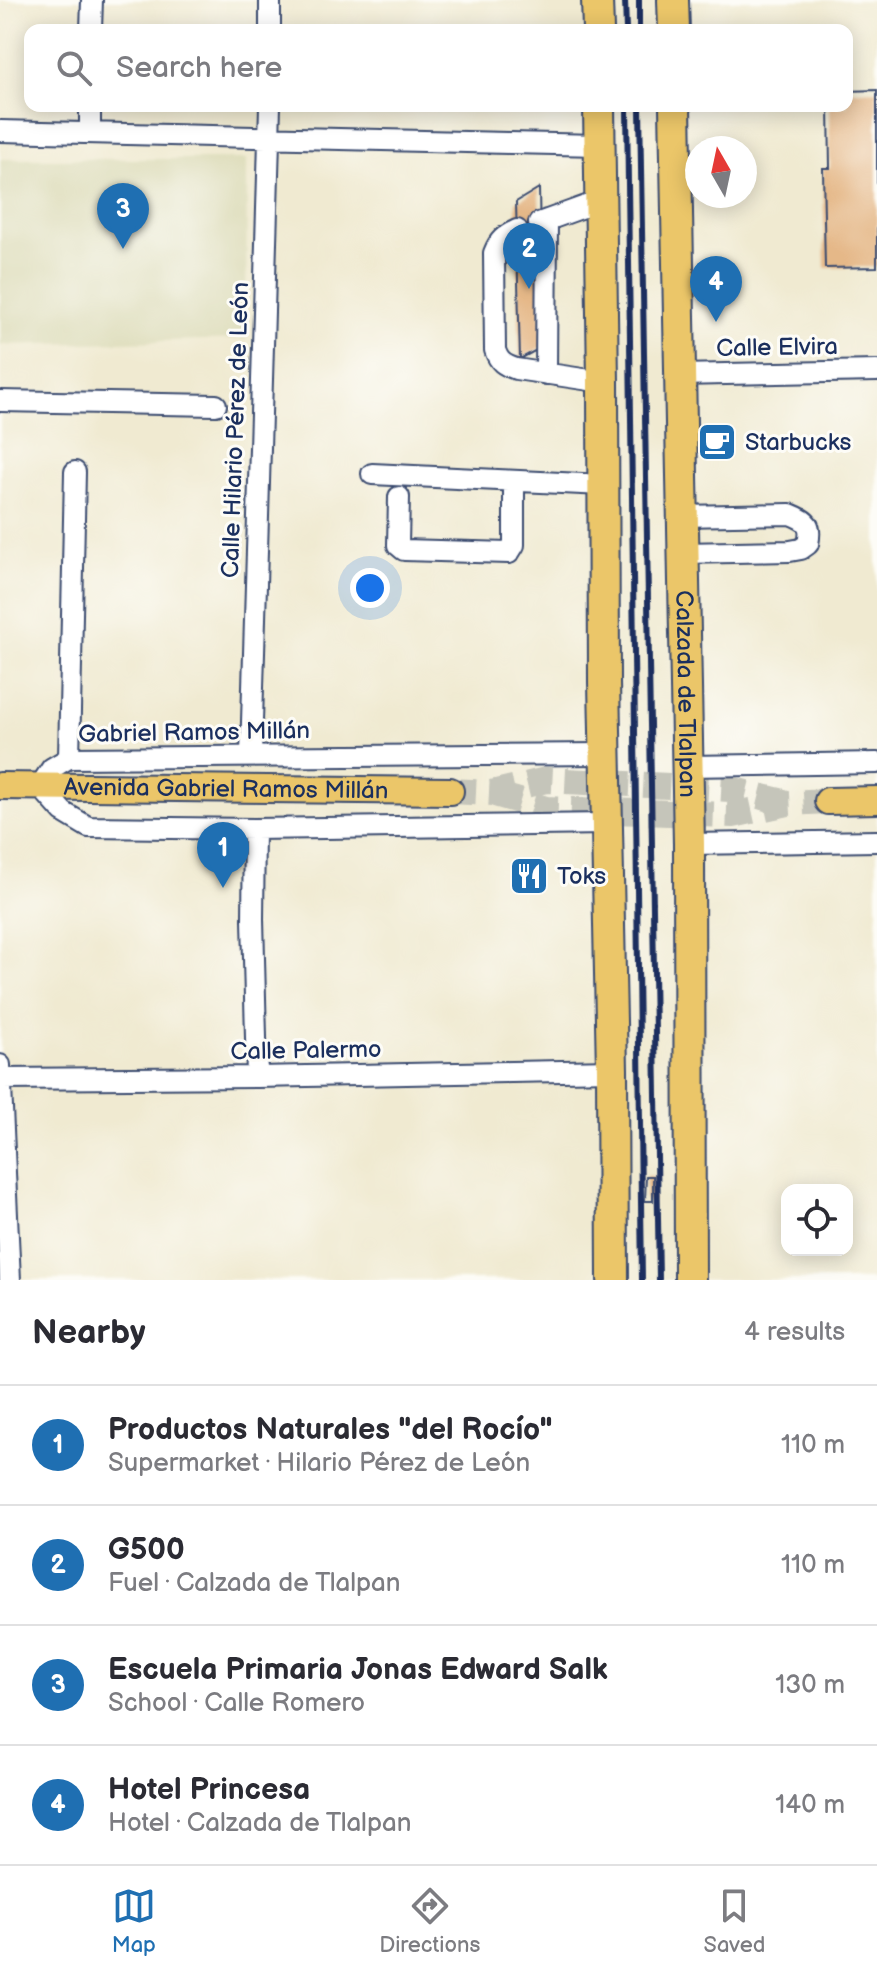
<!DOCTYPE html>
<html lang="en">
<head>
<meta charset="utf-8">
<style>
  :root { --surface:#fff; --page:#f7f7f7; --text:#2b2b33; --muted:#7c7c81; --line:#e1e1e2; --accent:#1f6fb2 }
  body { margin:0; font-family:"Balsamiq Sans",sans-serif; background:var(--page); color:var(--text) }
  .controls { position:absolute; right:24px; bottom:24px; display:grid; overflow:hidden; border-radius:16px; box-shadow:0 4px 20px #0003 }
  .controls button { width:72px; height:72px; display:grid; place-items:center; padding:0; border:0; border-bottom:2px solid var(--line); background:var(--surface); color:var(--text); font:40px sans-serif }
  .compass { position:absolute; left:685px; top:136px; width:72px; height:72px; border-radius:50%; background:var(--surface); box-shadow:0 4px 20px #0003; rotate:351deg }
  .you { position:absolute; left:370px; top:588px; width:28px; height:28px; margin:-20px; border:6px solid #fff; border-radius:50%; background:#1a73e8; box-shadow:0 0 0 12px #1a73e833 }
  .badge { display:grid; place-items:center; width:52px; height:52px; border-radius:50%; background:var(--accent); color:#fff; font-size:26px; font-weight:700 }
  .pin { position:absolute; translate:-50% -66px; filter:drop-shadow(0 2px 4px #0008) }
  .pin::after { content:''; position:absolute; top:42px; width:28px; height:24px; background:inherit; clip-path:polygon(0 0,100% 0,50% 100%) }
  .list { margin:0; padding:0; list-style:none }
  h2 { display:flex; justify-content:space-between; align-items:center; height:104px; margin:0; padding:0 32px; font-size:34px }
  h2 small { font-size:26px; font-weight:400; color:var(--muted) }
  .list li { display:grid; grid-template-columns:52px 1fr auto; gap:24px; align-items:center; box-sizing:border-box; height:120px; padding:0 32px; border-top:2px solid var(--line) }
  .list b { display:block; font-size:30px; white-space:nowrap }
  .list p { margin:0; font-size:26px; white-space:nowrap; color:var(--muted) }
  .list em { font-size:26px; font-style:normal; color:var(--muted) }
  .icon { flex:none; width:44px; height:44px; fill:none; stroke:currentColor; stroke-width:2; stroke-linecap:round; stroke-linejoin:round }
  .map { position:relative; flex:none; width:877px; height:1280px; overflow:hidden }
  .search { position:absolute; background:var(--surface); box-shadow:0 4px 20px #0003; left:24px; right:24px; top:24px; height:88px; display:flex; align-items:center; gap:20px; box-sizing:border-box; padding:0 28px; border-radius:16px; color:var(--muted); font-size:30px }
  .sheet { height:584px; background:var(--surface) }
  nav { display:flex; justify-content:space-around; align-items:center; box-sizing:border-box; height:112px; border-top:2px solid var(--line); background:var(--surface); font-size:22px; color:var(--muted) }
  nav a { display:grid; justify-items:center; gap:4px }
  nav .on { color:var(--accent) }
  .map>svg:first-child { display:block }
  .built { fill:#deddbb }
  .building { fill:#e5b888 }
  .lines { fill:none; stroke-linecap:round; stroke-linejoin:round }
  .major-tunnel { stroke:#c5c5ba; stroke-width:26; stroke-dasharray:26 13; stroke-linecap:butt }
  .minor-casing { stroke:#3b4b6f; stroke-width:24 }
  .major-casing { stroke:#3b4b6f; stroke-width:30 }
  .highway-casing { stroke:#3b4b6f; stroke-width:34 }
  .minor { stroke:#fff; stroke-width:20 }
  .major { stroke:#ebc669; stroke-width:26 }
  .highway { stroke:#ebc669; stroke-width:30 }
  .rail { stroke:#1b2f5e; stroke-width:6 }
  .labels { text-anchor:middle; stroke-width:6; stroke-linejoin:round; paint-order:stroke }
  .street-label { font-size:24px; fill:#1b2f5e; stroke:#fdfcf7 }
  .poi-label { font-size:24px; fill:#1b2f5e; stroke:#fdfcf7; text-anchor:start }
</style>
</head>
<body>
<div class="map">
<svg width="877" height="1280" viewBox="0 0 877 1280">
  <rect width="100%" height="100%" fill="#fdfcf7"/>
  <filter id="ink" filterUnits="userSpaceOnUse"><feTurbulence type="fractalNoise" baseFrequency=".0125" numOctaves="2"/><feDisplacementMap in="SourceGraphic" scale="16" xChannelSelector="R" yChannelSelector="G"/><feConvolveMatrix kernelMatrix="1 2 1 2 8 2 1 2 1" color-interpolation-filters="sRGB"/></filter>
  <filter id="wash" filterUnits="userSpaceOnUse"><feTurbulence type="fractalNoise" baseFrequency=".006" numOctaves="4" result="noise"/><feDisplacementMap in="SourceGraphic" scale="32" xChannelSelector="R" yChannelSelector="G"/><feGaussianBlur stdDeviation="1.8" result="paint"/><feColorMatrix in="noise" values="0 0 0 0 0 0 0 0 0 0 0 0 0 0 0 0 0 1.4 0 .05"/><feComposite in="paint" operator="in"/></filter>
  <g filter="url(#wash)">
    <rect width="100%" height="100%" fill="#f0ead1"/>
    <!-- built -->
    <path class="built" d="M0 159H247L246 339 0 345Z"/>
    <g id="blocks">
      <!-- building -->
      <path class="building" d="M877 90V267L825 268 823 168H830L829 106H847V91Z
        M539 188 542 347 520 359 516 202Z
        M646 1176H653V1201H645Z"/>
    </g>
  </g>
  <g filter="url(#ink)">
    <use href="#blocks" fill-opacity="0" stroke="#3b4b6f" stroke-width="2"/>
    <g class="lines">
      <!-- major-tunnel -->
      <path class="major-tunnel" d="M450 791 492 793 546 780 730 789 788 803
        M495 794 546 809 733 815 788 803 828 801"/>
      <!-- minor casing -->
      <g class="minor-casing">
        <path id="minor" d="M270 0V30
          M91 30 92 0
          M0 131 599 145
          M90 133V106
          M539 223 600 201
          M517 230C504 236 499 240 494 253L495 350C499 362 504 365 516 369L603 382
          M546 374 547 220
          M679 375 877 371
          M0 401 216 405
          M372 474 603 485
          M399 497 398 545 404 550 509 553 514 545V482
          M681 516 790 514C808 521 812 525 808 544L801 549 790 551 682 553
          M607 754 69 758 52 768 40 786 63 812 88 827 254 829 607 824
          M251 756 270 106
          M69 758 75 472
          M687 766 877 763
          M254 829 253 919 257 1077
          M689 844 877 841
          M0 1065 10 1280
          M1 1079 257 1077 612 1070"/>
      </g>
      <!-- major casing -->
      <g class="major-casing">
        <g id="major">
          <path id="s1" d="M0 786 450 791"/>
          <path d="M828 801 877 800"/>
        </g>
      </g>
      <!-- highway casing -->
      <g class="highway-casing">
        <g id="highway">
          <path d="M597 0 598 30"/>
          <path d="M673 0 674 30"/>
          <path d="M599 106 603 382 604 682 612 1070 613 1280"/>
          <path id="s2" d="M675 106 689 844 690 1280"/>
        </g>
      </g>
      <!-- minor -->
      <use href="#minor" class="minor"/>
      <!-- major -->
      <use href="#major" class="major"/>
      <!-- highway -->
      <use href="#highway" class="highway"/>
      <!-- rail -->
      <path class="rail" d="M625 0 626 30
        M639 0V30
        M627 106 642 1280
        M640 106 659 1280"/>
    </g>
  </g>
  <!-- icons -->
  <defs>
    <g id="cafe-square" transform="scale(2)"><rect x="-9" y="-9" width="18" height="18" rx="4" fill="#1f6fb2" stroke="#fdfcf7"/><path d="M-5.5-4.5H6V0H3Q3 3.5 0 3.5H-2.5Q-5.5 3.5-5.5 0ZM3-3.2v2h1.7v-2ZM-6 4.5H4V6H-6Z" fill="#fff"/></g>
    <g id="restaurant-square" transform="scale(2)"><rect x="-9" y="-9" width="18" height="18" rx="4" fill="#1f6fb2" stroke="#fdfcf7"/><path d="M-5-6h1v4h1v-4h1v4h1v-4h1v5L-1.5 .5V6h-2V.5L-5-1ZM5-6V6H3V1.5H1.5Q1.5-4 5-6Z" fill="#fff"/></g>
  </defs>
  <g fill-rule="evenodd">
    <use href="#cafe-square" x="717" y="442"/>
    <use href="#restaurant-square" x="529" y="876"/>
  </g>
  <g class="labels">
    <!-- street labels -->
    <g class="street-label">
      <text transform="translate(777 347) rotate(-1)" y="8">Calle Elvira</text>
      <text transform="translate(235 430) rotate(-88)" y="8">Calle Hilario Pérez de León</text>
      <text dy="8" stroke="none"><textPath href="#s2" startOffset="588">Calzada de Tlalpan</textPath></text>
      <text transform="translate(194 732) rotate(-1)" y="8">Gabriel Ramos Millán</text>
      <text dy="8" stroke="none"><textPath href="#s1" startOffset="226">Avenida Gabriel Ramos Millán</textPath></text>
      <text transform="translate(306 1050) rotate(-1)" y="8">Calle Palermo</text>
    </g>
    <!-- poi labels -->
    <g class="poi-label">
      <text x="745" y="450">Starbucks</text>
      <text x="557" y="884">Toks</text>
    </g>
  </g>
</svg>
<div class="controls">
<button><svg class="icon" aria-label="locate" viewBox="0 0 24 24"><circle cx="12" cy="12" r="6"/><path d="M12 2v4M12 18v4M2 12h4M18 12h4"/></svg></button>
</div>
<svg class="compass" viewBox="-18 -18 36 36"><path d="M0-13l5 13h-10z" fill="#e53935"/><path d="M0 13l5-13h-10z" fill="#7c7c81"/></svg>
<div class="you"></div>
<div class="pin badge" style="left:223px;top:888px">1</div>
<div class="pin badge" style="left:529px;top:289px">2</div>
<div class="pin badge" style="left:123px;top:249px">3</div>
<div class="pin badge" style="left:716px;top:322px">4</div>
<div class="search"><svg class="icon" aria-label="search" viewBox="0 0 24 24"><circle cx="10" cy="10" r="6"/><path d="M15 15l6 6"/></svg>Search here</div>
</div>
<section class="sheet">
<h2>Nearby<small>4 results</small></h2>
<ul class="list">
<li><span class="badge">1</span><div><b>Productos Naturales &quot;del Rocío&quot;</b><p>Supermarket · Hilario Pérez de León</p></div><em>110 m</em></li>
<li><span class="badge">2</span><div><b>G500</b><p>Fuel · Calzada de Tlalpan</p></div><em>110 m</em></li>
<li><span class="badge">3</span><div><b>Escuela Primaria Jonas Edward Salk</b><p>School · Calle Romero</p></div><em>130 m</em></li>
<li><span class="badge">4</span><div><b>Hotel Princesa</b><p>Hotel · Calzada de Tlalpan</p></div><em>140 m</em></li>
</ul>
</section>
<nav>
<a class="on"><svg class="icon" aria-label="map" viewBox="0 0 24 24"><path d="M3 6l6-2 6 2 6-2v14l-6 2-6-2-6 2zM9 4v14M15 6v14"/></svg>Map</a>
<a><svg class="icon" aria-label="directions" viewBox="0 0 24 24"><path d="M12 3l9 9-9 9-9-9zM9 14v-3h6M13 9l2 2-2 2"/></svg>Directions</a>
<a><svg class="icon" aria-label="saved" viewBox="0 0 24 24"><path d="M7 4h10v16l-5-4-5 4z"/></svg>Saved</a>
</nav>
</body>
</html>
